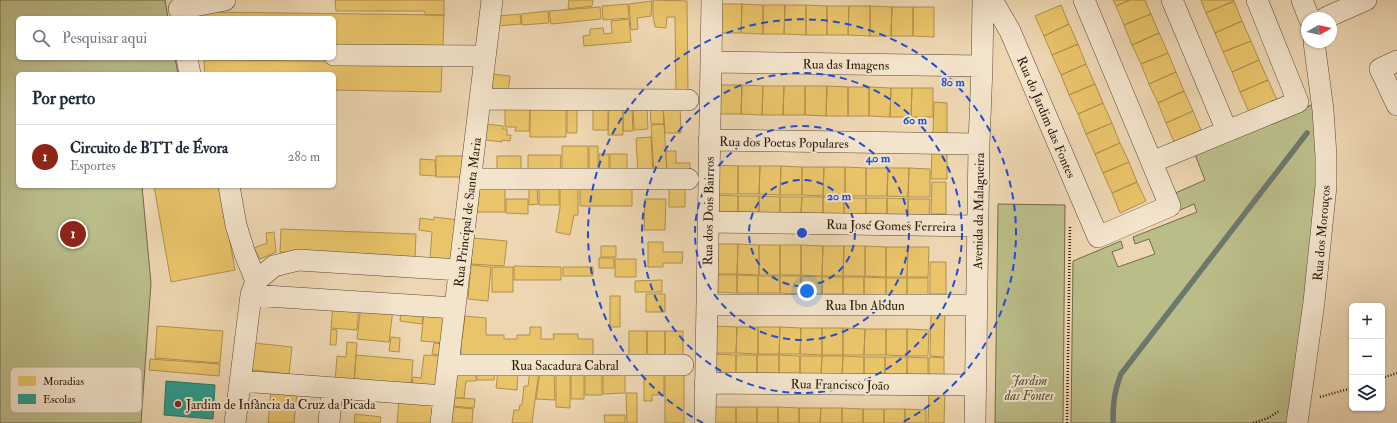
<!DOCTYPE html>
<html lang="pt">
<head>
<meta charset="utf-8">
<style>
  :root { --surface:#fff; --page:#f6f6f7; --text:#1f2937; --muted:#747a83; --line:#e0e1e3; --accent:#8f2418 }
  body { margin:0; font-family:"IM FELL Double Pica",serif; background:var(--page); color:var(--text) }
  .controls { position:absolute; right:12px; bottom:12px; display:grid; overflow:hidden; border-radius:6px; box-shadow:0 1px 3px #0004 }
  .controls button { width:36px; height:36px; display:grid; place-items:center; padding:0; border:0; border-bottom:1px solid var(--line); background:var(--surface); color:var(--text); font:20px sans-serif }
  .compass { position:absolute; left:1301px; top:12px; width:36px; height:36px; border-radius:50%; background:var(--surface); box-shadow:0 1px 3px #0004; rotate:81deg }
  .you { position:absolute; left:807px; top:291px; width:14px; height:14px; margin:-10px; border:3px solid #fff; border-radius:50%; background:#1a73e8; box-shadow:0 0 0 6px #1a73e833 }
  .badge { display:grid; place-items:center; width:26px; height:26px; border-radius:50%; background:var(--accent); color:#fff; font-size:13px; font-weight:700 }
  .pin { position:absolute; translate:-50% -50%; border:2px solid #fff; box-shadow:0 1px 4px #0006 }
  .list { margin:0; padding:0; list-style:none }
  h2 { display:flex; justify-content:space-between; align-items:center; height:52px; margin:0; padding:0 16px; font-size:17px }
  h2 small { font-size:13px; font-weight:400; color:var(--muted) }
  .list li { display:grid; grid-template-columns:26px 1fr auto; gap:12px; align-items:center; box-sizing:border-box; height:64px; padding:0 16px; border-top:1px solid var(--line) }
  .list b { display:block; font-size:15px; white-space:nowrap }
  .list p { margin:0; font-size:13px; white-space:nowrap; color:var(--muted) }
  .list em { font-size:13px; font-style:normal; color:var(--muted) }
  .icon { flex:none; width:22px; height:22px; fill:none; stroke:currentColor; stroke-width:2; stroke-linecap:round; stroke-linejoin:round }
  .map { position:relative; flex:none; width:1397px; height:423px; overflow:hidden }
  .search { position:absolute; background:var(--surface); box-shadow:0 1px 3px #0004; left:16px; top:16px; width:320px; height:44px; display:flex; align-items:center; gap:10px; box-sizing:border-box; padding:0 14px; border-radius:6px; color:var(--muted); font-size:15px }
  .panel { position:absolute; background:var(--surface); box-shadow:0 1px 3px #0004; left:16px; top:72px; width:320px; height:116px; border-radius:6px }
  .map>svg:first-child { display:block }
  .green { fill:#bbbd89; stroke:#726a4a }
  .homes { fill:#e9c46a; stroke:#b0904d }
  .schools { fill:#2a9d8f; stroke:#2a7567 }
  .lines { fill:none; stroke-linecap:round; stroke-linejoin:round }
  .stream { stroke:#6d786d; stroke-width:5.5 }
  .street-casing { stroke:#5b4734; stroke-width:22 }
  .path { stroke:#2a170a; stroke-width:2.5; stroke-dasharray:1 2; stroke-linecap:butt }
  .street { stroke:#f3e4cc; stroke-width:21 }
  .ring { fill:none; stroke:#1d4ed8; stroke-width:2; stroke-dasharray:7 5 }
  .poi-dot { fill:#8f2418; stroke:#f3e4cc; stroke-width:1.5 }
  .labels { text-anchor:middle; stroke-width:4; stroke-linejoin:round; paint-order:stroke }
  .street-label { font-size:13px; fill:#2a170a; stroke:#f3e4cc }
  .park-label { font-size:13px; font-style:italic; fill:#564930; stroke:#f3e4cc }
  .poi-label { font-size:13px; fill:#2a170a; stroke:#f3e4cc; text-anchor:start }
  .key { fill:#f3e4cc; stroke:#b7a692; stroke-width:1 }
  .key-label { font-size:11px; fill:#2a170a }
  .centre { fill:#1d4ed8; stroke:#f3e4cc; stroke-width:2 }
  .ring-label { font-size:12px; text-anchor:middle; font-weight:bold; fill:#1d4ed8; stroke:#f3e4cc; stroke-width:4; stroke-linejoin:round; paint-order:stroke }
</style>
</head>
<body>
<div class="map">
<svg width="1397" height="423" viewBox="0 0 1397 423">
  <rect width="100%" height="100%" fill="#edd6b1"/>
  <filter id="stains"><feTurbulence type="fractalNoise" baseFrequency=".005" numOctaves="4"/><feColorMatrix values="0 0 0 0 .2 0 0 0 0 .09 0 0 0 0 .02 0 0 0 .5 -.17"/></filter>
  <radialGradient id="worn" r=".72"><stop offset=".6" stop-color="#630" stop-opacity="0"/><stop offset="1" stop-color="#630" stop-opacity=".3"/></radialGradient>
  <!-- green -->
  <path class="green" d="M0 0H165L168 18H18V58H175L178 74H18V186H142L151 283 141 423H0Z
    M1314 104 1319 173 1290 423H1071L1073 261 1121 241 1123 248 1112 252 1118 267 1155 254 1149 239 1135 244 1133 237 1197 212 1194 204 1178 211 1173 194 1205 180 1194 152Z
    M998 204 1065 205 1063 423H995Z"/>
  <!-- homes -->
  <path class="homes" d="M335 0H444V15H425V11H336Z
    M569 0H593L592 6 568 9Z
    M653 0 687 1 688 93H676L675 17H667L666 28 655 27 653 16Z
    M1113 0H1130L1116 6Z
    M1130 0H1145L1151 14 1124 25 1116 6Z
    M1201 0H1233L1234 1 1206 13Z
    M652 1 651 16 637 18 638 29 631 30 629 4Z
    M1234 1 1242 21 1215 33 1206 13Z
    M628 4 629 18 603 20 602 6Z
    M721 4H742L741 33H720Z
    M742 4 763 5V34L741 33Z
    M763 5H785L784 34H763Z
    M785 5H806V35L784 34Z
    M806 5 827 6V35H806Z
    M1061 5 1069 24 1044 36 1035 16Z
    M827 6H849L848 35H827Z
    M849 6H870V36L848 35Z
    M870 6 892 7 891 36H870Z
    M600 7 601 19 551 24 549 11Z
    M892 7H913V36H891Z
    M913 7H934V37L913 36Z
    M548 11 549 23 522 25 521 14Z
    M206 12 444 15 443 48 334 47V18H205Z
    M520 14 521 24 498 26 499 16Z
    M1151 14 1159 33 1132 45 1124 25Z
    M629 19 631 42 584 46 583 36 590 35V29L603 28 604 34 612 33 611 21Z
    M1242 21 1251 41 1223 52 1215 33Z
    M1069 24 1078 44 1052 55 1044 36Z
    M1159 33 1168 53 1141 64 1132 45Z
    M1251 41 1259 60 1232 72 1223 52Z
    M1078 44 1086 64 1061 75 1052 55Z
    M1168 53 1176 72 1149 84 1141 64Z
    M204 60 442 62 441 92 334 90V74H205Z
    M1259 60 1268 80 1240 92 1232 72Z
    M1086 64 1095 84 1069 95 1061 75Z
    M1176 72 1184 91 1158 103 1149 84Z
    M492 74 510 76 508 94 490 93Z
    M1268 80 1277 100 1249 112 1240 92Z
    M1095 84 1103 103 1078 114 1069 95Z
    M720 85H742L741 114H720Z
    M742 85 763 86 762 115 741 114Z
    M763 86H784L783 115H762Z
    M784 86H805V115H783Z
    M805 86H827L826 116 805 115Z
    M827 86 848 87V116H826Z
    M848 87H869V116H848Z
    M869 87 891 88 890 117 869 116Z
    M891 88H912L911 117H890Z
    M912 88H933V117H911Z
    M1184 91 1193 111 1166 123 1158 103Z
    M934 102 947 103V134H933Z
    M1103 103 1112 123 1086 134 1078 114Z
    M505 105H530L529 131H515L516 127H505Z
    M530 105 566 106V137H530Z
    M567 106H577V133H567Z
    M593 106H608V130H593Z
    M609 106H623V135H608Z
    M632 106 633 131H623V107Z
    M663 106 664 124H651L650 107Z
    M663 106H680L681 133H665Z
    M633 107H647L648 129 634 130Z
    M1193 111 1201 130 1174 142 1166 123Z
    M1112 123 1120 143 1095 154 1086 134Z
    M486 124 503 126V129H507V135H511L510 141 502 140V142L485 140Z
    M664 124 667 173 654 174 651 125Z
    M651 137 653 174 638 175 636 138Z
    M1120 143 1129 162 1103 173 1095 154Z
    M562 146H588V173H562Z
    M589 146H598V173H589Z
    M932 150H947V179H931Z
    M666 151H676V163H690V173H667Z
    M599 154H609V173H599Z
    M610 154H627V173H610Z
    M528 155H561L560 173H528Z
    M436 156H471L469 177H436Z
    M497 156H521V173H497Z
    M420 159 435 160 436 176 420 175Z
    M1129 162 1137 182 1112 193 1103 173Z
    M717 165 738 166V194H717Z
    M738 166H760L759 194H738Z
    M760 166H781L780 195 759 194Z
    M781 166 802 167V195H780Z
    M802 167H824L823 196 802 195Z
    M824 167H845V196H823Z
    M845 167 866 168V196H845Z
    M866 168H888L887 196H866Z
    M888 168H909L908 197 887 196Z
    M909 168 930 169V197H908Z
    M932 182H946V214H931Z
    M1137 182 1146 201 1120 213 1112 193Z
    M539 185H559V205H539Z
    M560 185H578V215H574L570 235 556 232 560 208Z
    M580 185 632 186V206H580Z
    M154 186H220L235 270 171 282Z
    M529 186H537L538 204 529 205Z
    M480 187H505V212H477Z
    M669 187H685V207H669Z
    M716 195 738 196V212H716Z
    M738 196H759V213L738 212Z
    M759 196 780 197V213H759Z
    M780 197H802L801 213H780Z
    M802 197H823V214L801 213Z
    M823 197 844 198V214H823Z
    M844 198H866V214H844Z
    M866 198H887V215L866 214Z
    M887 198 908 199V215H887Z
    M506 199H528V214L506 213Z
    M645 199H666L665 230H644Z
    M908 199H930L929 215H908Z
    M434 217 459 220 454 260 430 258 432 232 419 230 420 218 434 220Z
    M281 229 416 234 415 258 280 252Z
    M274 232 276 252 260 259 254 248 267 243 266 233Z
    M473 238 507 241 504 266 471 264Z
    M648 242H663V252H683L682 263H663V267H648Z
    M716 244H738L737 274H716Z
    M738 244 759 245V275L737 274Z
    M759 245H780V275H759Z
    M780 245H801V275H780Z
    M801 245 823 246 822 276 801 275Z
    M601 246H616V257H601Z
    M823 246H844L843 276H822Z
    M844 246H865V276H843Z
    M865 246 886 247V277L865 276Z
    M886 247H908L907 277H886Z
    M908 247H929L928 277H907Z
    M599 258H614V268H599Z
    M615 259H636V277H615Z
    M930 262H946V294H930Z
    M471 265 491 267 488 301 468 299Z
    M514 266 561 267V280H514Z
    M492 267H513V292H492Z
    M563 267H593V276H563Z
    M716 275H737V293L716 292Z
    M737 275 758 276V293H737Z
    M758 276H780V293H758Z
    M780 276H801V294L780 293Z
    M801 276 822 277V294H801Z
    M822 277H843V294H822Z
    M843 277H864V295L843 294Z
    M864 277 886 278V295H864Z
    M886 278H907V295H886Z
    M907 278H928V296L907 295Z
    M662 280V292H635V281Z
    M646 294H665V312H646Z
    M610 296H620V327H610Z
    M333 303 359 306 357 330 331 328Z
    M361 306 393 309 389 342 357 339Z
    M401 310 423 312 422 324 400 321Z
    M424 312 448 314 445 343 421 341Z
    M931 312H945L944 357 930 356Z
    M465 316 486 318V335H504V339H517V335H530V327H541V339H554L553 334H578V339H593V358H461V339H462Z
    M157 326 223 331 220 363 155 358Z
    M715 326 737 327 736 353H715Z
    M737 327H758V354L736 353Z
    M758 327H780L779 354H758Z
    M780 327 801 328 800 354H779Z
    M801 328H822V355L800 354Z
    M822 328H843V355H822Z
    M843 328 865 329 864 355H843Z
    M331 329 337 330 336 345H330Z
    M865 329H886V355H864Z
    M886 329H907V356L886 355Z
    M907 329 929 330 928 356H907Z
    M629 331H647V358H629Z
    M647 331H665V358H647Z
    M665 331H683V358H665Z
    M391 337 400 338 399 352 389 351Z
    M347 342 357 343 354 383 335 382 337 356 346 357Z
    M254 343 292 347 289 374 252 370Z
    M434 343 444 344 443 355 432 354Z
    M715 354 736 355V374L714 373Z
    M356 355 413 360 411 388 354 383Z
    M424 355 442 356 439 389 412 387 413 377 421 378Z
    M736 355H757V374H736Z
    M757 355H779V375L757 374Z
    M779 355 800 356V375H779Z
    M800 356H822L821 375H800Z
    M822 356H843L842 376 821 375Z
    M843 356 864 357V376H842Z
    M864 357H885V376H864Z
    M885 357H907V376H885Z
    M907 357 928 358V377L907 376Z
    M929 357 944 358V376H929Z
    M150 359 220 364 219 376 149 370Z
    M476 370V381H466L464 398H454L457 373Z
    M477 370 495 371 494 380H477Z
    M530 370 539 371 532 423H512L514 410H519L520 405H522L524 386H528Z
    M602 370V395H585V371Z
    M603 370H625V393L603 394Z
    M498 371H518L517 390 496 388Z
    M540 371H554L555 400 536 399Z
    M556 371H570V408L556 407Z
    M571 371H584V399H571Z
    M644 371H664V395H652V401H644Z
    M665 371H684V423H665Z
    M271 389 297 392 294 423H268Z
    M929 390H945L944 423H928Z
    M626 393H637V423H627Z
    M454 398 475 399 474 408 453 406Z
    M399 399 437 403 435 423H397Z
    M453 407 473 409 472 423H451Z
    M715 407H736V423H715Z
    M736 407H757V423H736Z
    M757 407H778V423H757Z
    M778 407 799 408V423H778Z
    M799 408H821L820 423H799Z
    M821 408H842V423H820Z
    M842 408 863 409V423H842Z
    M863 409H884V423H863Z
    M884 409H905V423H884Z
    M905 409 926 410V423H905Z
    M355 414 381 417 380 423H354Z
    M604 415H625V423H605Z"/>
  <!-- schools -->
  <path class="schools" d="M166 381 215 385 213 419 164 415Z"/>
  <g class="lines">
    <!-- stream -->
    <path class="stream" d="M1113 423C1113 404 1114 392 1121 374L1307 133"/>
    <!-- street casing -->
    <g class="street-casing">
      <path id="street" d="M992 0 1010 31 1098 237 1170 206 1084 0
        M1172 0 1227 131
        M1302 0 1309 18
        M179 9 225 0
        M1325 18 1366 0
        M334 55 485 56
        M187 58 190 74
        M1397 61 1380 69 1397 105
        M711 62 982 66
        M480 99 688 100
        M709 140 979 144
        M1152 162 1298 102 1257 0
        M470 179H688
        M229 186 236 225 245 254 256 281
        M708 222 977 226
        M256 281 274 266 298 260 460 270
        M251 295 455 308
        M707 305H976
        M448 365H683
        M240 381 444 396
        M705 383 975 385
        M235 423 251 295 256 281
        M329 423 332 388
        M441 423 492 0
        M705 423 712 0
        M975 423 979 144 982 66 983 0
        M1297 423 1314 302 1326 186V156L1323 110 1314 42"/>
    </g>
    <!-- path -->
    <path class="path" d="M1382 378 1397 373
      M1320 397 1352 388
      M1067 423 1070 225
      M1253 423 1268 418 1279 411"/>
    <!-- street -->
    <use href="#street" class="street"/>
  </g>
  <!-- distance rings -->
  <g class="ring">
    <circle cx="802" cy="233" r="53"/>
    <circle cx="802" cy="233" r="107"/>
    <circle cx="802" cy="233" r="160"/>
    <path d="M703 423A214 214 0 1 1 901 423"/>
  </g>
  <!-- markers -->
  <circle class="poi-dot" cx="178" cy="404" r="4"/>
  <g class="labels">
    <!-- street labels -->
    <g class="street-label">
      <text transform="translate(846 64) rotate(1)" y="5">Rua das Imagens</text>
      <text transform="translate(1047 117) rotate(67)" y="5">Rua do Jardim das Fontes</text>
      <text transform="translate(784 142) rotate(1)" y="5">Rua dos Poetas Populares</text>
      <text transform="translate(708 211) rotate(-89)" y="5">Rua dos Dois Bairros</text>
      <text transform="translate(978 211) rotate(-89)" y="5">Avenida da Malagueira</text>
      <text transform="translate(467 212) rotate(-83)" y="5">Rua Principal de Santa Maria</text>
      <text transform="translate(891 225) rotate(1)" y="5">Rua José Gomes Ferreira</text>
      <text transform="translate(1321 233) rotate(-85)" y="5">Rua dos Morouços</text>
      <text x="865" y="310">Rua Ibn Abdun</text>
      <text x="565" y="370">Rua Sacadura Cabral</text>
      <text transform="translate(840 384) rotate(1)" y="5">Rua Francisco João</text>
    </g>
    <!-- park labels -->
    <g class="park-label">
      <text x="1029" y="385">Jardim<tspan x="1029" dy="15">das Fontes</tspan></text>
    </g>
    <!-- poi labels -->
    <g class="poi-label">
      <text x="186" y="409">Jardim de Infância da Cruz da Picada</text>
    </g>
  </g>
  <!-- legend -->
  <rect x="10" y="367" width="132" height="46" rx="6" class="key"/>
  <rect x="18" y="376" width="18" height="10" fill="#e9c46a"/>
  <rect x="18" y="394" width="18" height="10" fill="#2a9d8f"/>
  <g class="key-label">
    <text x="43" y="385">Moradias</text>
    <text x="43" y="403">Escolas</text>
  </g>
  <circle cx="802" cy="233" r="6" class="centre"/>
  <g class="ring-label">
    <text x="953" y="86">80 m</text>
    <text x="915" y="124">60 m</text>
    <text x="878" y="162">40 m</text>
    <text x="839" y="200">20 m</text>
  </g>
  <rect width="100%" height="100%" filter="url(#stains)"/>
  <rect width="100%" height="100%" fill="url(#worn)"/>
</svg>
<div class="controls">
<button>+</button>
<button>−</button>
<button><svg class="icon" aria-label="layers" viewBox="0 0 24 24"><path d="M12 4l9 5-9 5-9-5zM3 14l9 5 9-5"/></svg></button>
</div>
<svg class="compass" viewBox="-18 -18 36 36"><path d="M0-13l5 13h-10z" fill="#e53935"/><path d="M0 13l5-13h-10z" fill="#747a83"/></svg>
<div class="you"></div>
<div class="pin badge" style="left:73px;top:234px">1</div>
<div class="search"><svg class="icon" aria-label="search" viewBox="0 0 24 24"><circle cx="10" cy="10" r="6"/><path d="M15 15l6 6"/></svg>Pesquisar aqui</div>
<section class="panel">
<h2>Por perto<small></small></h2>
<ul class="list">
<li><span class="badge">1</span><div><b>Circuito de BTT de Évora</b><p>Esportes</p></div><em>280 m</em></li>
</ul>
</section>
</div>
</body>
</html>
